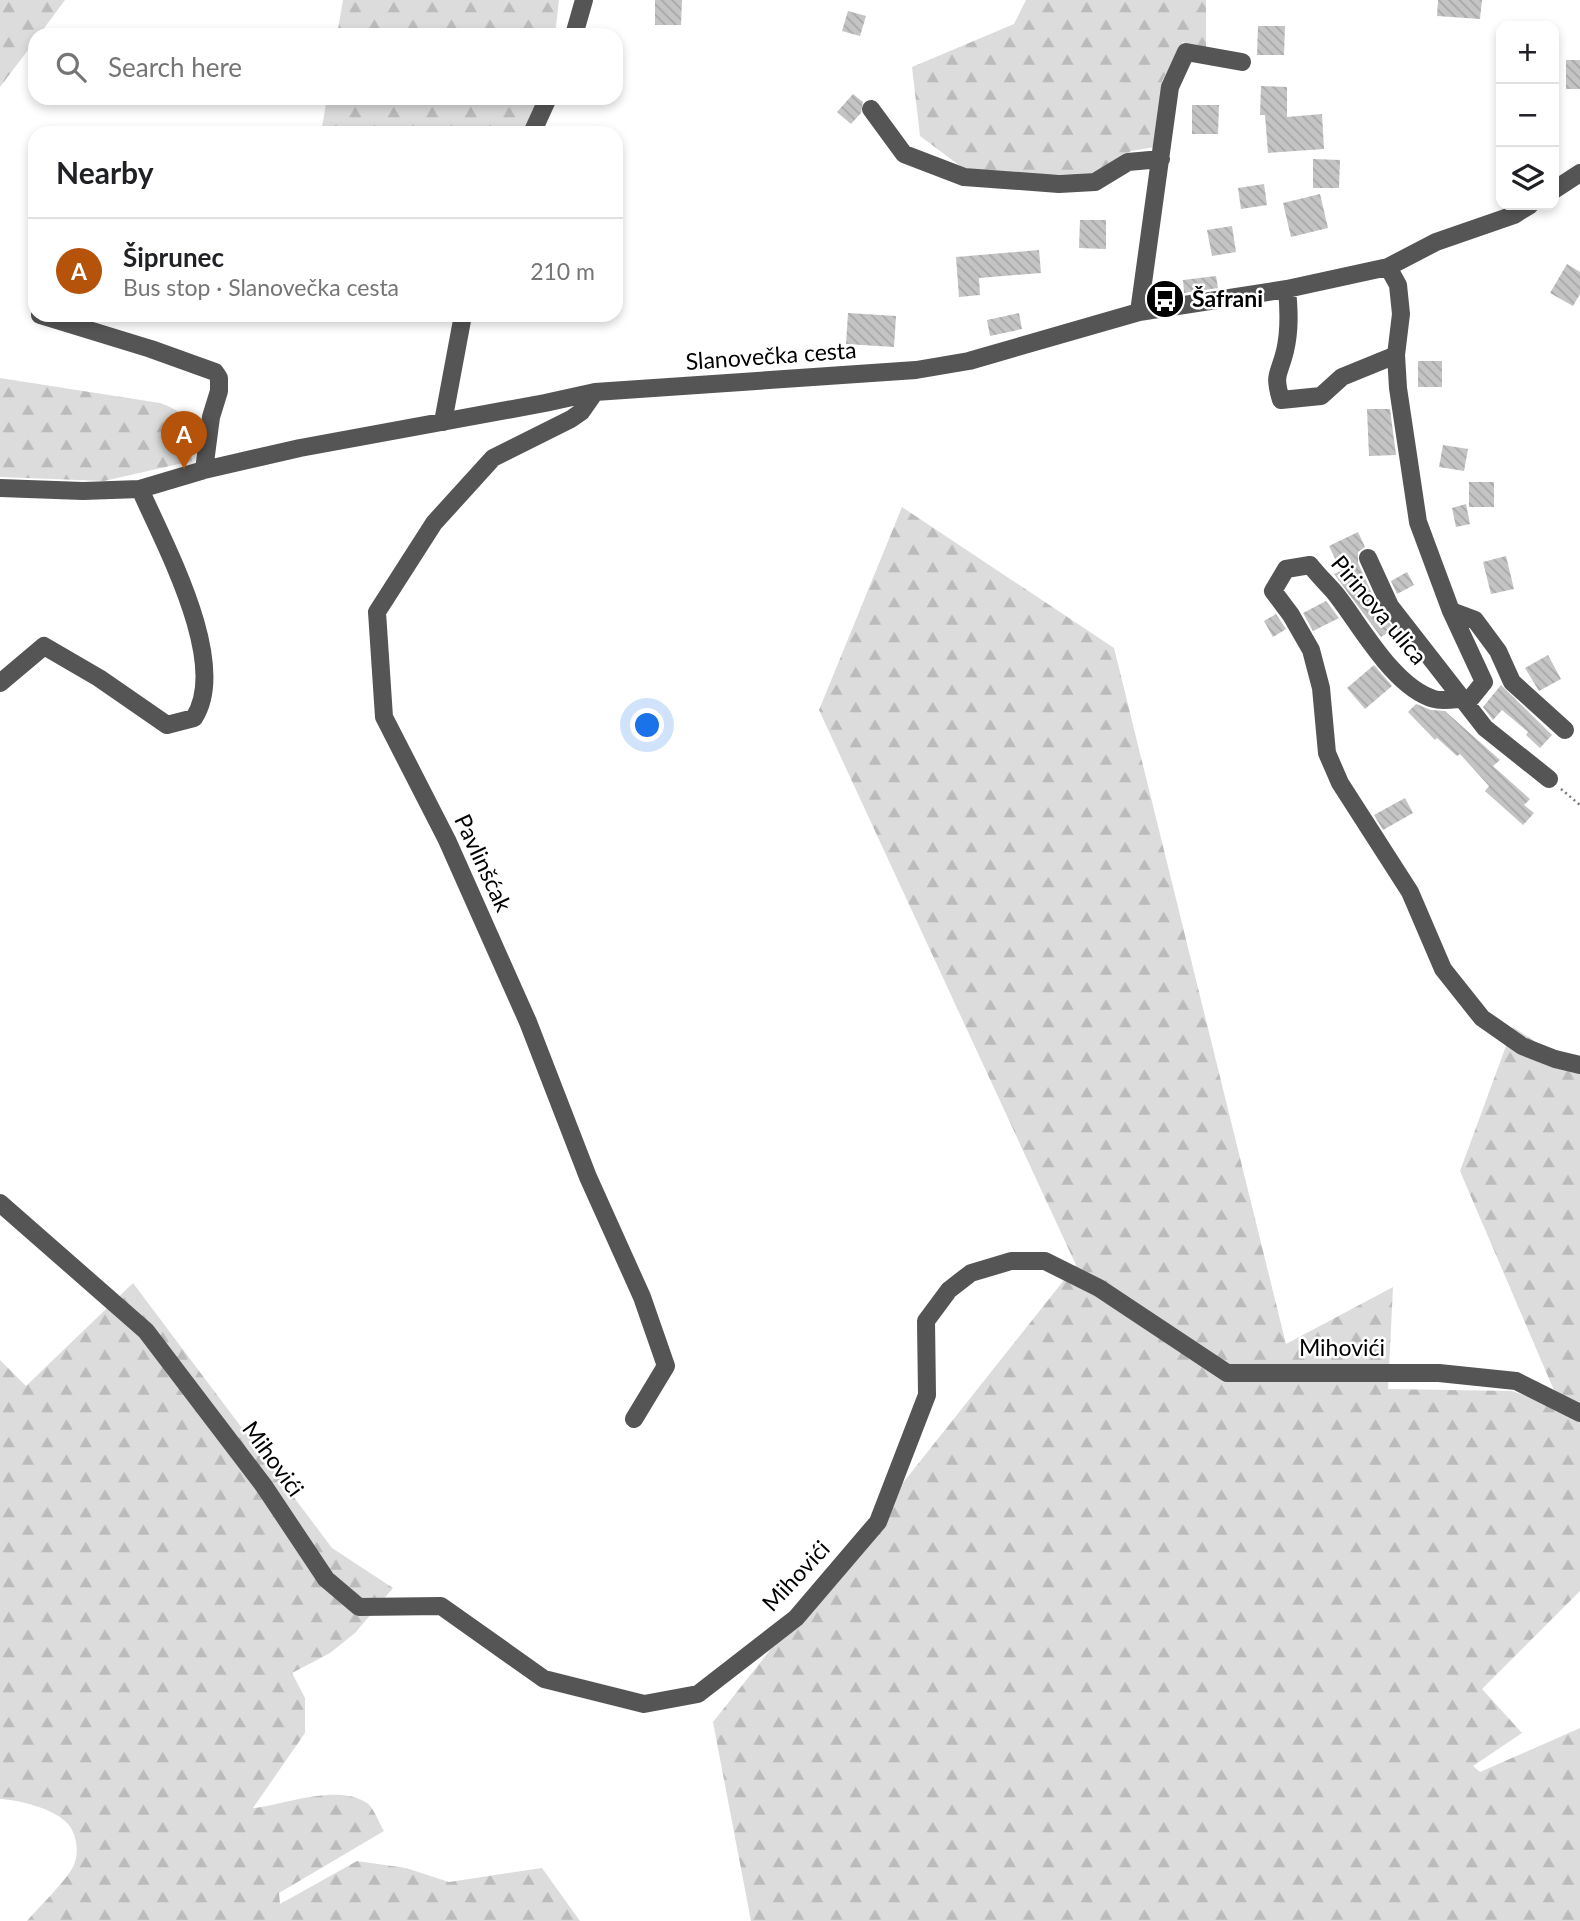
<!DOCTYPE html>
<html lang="en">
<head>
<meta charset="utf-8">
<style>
  :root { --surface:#fff; --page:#f2f2f2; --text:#202124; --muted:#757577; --line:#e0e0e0; --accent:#b45309 }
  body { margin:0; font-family:Lato,sans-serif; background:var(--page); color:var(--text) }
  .controls { position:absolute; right:21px; top:21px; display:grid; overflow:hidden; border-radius:14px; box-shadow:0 4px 10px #0003 }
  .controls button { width:63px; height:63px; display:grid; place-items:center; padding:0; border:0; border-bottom:2px solid var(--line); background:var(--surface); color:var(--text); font:35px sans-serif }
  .you { position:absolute; left:648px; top:726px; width:24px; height:24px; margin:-18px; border:5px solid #fff; border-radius:50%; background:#1a73e8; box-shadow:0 0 0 10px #1a73e833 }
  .badge { display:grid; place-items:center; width:46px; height:46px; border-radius:50%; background:var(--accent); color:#fff; font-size:23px; font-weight:700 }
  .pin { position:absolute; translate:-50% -58px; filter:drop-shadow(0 2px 4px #0008) }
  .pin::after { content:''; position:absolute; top:37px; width:24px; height:21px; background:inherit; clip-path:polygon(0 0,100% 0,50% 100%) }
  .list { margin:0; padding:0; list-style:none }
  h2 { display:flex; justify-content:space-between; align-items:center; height:91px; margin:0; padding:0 28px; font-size:30px }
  h2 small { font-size:23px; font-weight:400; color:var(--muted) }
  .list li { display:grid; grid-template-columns:46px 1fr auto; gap:21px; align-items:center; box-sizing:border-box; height:105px; padding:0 28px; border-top:2px solid var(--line) }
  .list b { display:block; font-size:26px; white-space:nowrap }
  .list p { margin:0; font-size:23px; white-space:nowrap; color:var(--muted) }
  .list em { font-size:23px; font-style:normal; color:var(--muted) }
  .icon { flex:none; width:38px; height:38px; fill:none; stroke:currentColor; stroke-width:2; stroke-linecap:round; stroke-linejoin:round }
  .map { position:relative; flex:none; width:1580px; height:1921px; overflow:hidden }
  .search { position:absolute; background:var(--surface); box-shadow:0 4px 10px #0003; left:28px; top:28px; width:595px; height:77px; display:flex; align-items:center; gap:18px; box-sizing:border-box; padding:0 24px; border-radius:21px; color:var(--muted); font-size:26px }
  .panel { position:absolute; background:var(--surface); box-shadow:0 4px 10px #0003; left:28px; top:126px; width:595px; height:196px; border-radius:21px }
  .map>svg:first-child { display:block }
  .forest { fill:url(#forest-firs) }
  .building { fill:url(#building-back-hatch) }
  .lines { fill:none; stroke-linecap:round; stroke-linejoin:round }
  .path { stroke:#777; stroke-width:2.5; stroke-dasharray:2 3.5; stroke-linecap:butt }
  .minor { stroke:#555; stroke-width:18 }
  .labels { text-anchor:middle; stroke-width:5; stroke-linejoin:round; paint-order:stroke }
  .poi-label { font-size:23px; font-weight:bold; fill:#000; stroke:#fff; text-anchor:start }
  .street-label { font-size:23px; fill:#000; stroke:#fff }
</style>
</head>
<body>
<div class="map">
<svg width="1580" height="1921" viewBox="0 0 1580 1921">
  <defs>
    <pattern id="forest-firs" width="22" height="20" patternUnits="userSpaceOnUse" patternTransform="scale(1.75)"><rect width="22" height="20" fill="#dcdcdc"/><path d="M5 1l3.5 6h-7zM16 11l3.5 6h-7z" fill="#bbb"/></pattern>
    <pattern id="building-back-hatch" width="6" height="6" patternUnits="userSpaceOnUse" patternTransform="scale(1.75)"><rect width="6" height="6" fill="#c4c4c4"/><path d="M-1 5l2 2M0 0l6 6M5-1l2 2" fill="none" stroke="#a7a7a7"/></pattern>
  </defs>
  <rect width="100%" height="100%" fill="#fff"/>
  <!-- forest -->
  <path class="forest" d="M0 0H65L39 35H35V41L0 87Z
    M343 0H559L555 35H337Z
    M1026 0H1206V53L1183 42 1162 81 1155 147 1131 151 1093 173 1030 176 963 168 920 136 912 67 1014 24Z
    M327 98H548L540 133H321Z
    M0 378 160 403C195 415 190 429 192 461L104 481 0 477Z
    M902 507 1114 648 1286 1344 1393 1287 1388 1389 1512 1391 1562 1409 1460 1171 1513 1027 1580 1071V1591L1482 1689 1522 1733 1473 1766 1480 1772 1580 1728V1921H751L713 1722 1076 1265 819 710Z
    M133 1283 332 1548 393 1588 355 1633 330 1653 292 1673 305 1698V1733L253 1808C284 1805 338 1783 367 1803 374 1808 379 1823 384 1831L279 1893 280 1904 357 1861 406 1868 449 1882 542 1868 580 1921H27C38 1908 66 1881 73 1867 80 1854 77 1832 66 1822 52 1808 19 1800 0 1799V1360L26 1386Z"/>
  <!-- building -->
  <path class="building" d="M655 0H682L681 25H655Z
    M1438 0H1482L1480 19 1437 16Z
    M848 11 866 16 860 36 842 31Z
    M1258 26H1285L1284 55H1257Z
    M1566 60H1580V89H1566Z
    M1261 86 1287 87V117L1322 114 1324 149 1268 153 1265 115H1260Z
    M853 94 863 102 861 113 851 124 837 112Z
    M1192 105H1219L1218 134H1192Z
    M1313 159 1340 160 1339 188H1313Z
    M1264 184 1267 205 1241 209 1238 188Z
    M1320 194 1328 228 1291 237 1283 203Z
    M1080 220H1106V249L1079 248Z
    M1232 226 1236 252 1212 256 1207 230Z
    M1039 250 1041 273 979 278 980 295 959 297 956 257Z
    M1567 264 1580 272V294L1573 306 1550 293Z
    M1216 276 1218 288 1184 293 1183 280Z
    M848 313 896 316 894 347 846 344Z
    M1019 313 1022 329 990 336 987 320Z
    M1418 361H1442V387H1418Z
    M1367 409H1390L1396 455 1369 456Z
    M1443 445 1468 449 1464 471 1439 467Z
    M1469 482H1494V507H1469Z
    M1466 504 1470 524 1456 527 1452 508Z
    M1358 532 1365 547 1358 552V563L1380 611 1394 629 1381 637 1334 574 1341 571 1329 546Z
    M1506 556 1514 589 1491 594 1483 562Z
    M1407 572 1414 585 1397 594 1391 581Z
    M1326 601 1339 618 1313 631 1303 613Z
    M1276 614 1286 629 1273 637 1264 621Z
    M1548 655 1561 679 1539 691 1525 668Z
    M1374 665 1392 686 1365 709 1347 688Z
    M1501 685 1552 735 1540 748 1526 735 1528 732 1502 710 1493 720 1483 707Z
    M1416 704 1431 710 1445 711 1500 760 1493 766 1530 799 1524 805 1534 813 1523 825 1485 791 1489 786 1460 754 1457 756 1437 738 1435 740 1408 712Z
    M1405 798 1413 813 1383 830 1374 815Z"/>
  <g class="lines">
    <!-- path -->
    <path class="path" d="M1561 789 1580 805"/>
    <!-- minor -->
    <path class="minor" d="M574 35 584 0
      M871 109 904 154 964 177 1059 184 1095 182 1128 162 1161 159
      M532 133 548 98
      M1554 190 1580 173
      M1388 267 1398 285 1401 314 1396 355 1398 388 1418 522 1451 611 1484 682 1471 698C1460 698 1444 702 1434 699 1393 687 1360 624 1335 593 1327 584 1318 575 1310 565L1286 569 1273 591 1291 615 1311 650 1321 688 1327 753 1340 783 1410 892 1443 969 1482 1018 1522 1046 1555 1059 1580 1065
      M1287 289C1289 310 1290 330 1285 351 1279 376 1273 373 1281 400L1321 396 1342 377 1396 355
      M1139 312 1170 87 1186 52 1242 62
      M40 315 151 349 215 372 219 378V391L211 417 204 470
      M595 392 581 412 571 419 493 458 434 523 377 612 384 717 447 840 528 1022 588 1177 642 1297 666 1366 634 1419
      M443 422 463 315
      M0 488 83 491 140 489 204 470 300 448 545 403 595 392 916 370 969 361 1139 312 1287 289 1388 267 1436 242 1514 215 1530 205
      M1368 558 1390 606 1485 728 1549 779
      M1451 611 1475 620 1498 651 1512 682 1565 730
      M0 683 44 646 99 678 167 725 194 718C230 663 164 544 140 489
      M0 1203 146 1331 264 1486 326 1579 359 1607 441 1606 544 1679 644 1704 698 1694 796 1618 878 1522 927 1395 926 1321 949 1290 971 1273 1011 1261H1045L1099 1288 1227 1373H1439L1516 1381 1580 1413"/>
  </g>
  <!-- icons -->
  <defs>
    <g id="bus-disc" transform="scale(2.0125)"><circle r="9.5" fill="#000" stroke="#fff"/><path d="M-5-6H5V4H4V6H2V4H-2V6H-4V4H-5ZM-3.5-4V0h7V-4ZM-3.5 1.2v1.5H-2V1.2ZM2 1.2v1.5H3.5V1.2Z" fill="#fff"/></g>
  </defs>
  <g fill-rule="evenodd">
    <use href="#bus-disc" x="1165" y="299"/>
  </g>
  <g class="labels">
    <!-- poi labels -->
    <g class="poi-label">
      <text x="1192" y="307">Šafrani</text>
    </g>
    <!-- street labels -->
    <g class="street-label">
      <text transform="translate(771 356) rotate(-4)" y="8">Slanovečka cesta</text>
      <text transform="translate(1379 610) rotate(50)" y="8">Pirinova ulica</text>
      <text transform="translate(483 863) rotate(65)" y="8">Pavlinšćak</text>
      <text x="1342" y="1356">Mihovići</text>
      <text transform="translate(273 1459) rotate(54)" y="8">Mihovići</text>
      <text transform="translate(796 1576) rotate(-47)" y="8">Mihovići</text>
    </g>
  </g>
</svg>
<div class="controls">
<button>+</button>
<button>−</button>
<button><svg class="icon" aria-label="layers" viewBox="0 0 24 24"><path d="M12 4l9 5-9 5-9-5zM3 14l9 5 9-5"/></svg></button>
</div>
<div class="you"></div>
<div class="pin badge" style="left:184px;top:469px">A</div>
<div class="search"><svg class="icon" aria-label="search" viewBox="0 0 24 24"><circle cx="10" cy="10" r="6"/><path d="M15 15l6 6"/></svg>Search here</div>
<section class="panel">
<h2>Nearby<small></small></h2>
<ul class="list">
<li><span class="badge">A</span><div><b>Šiprunec</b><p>Bus stop · Slanovečka cesta</p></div><em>210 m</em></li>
</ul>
</section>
</div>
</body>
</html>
